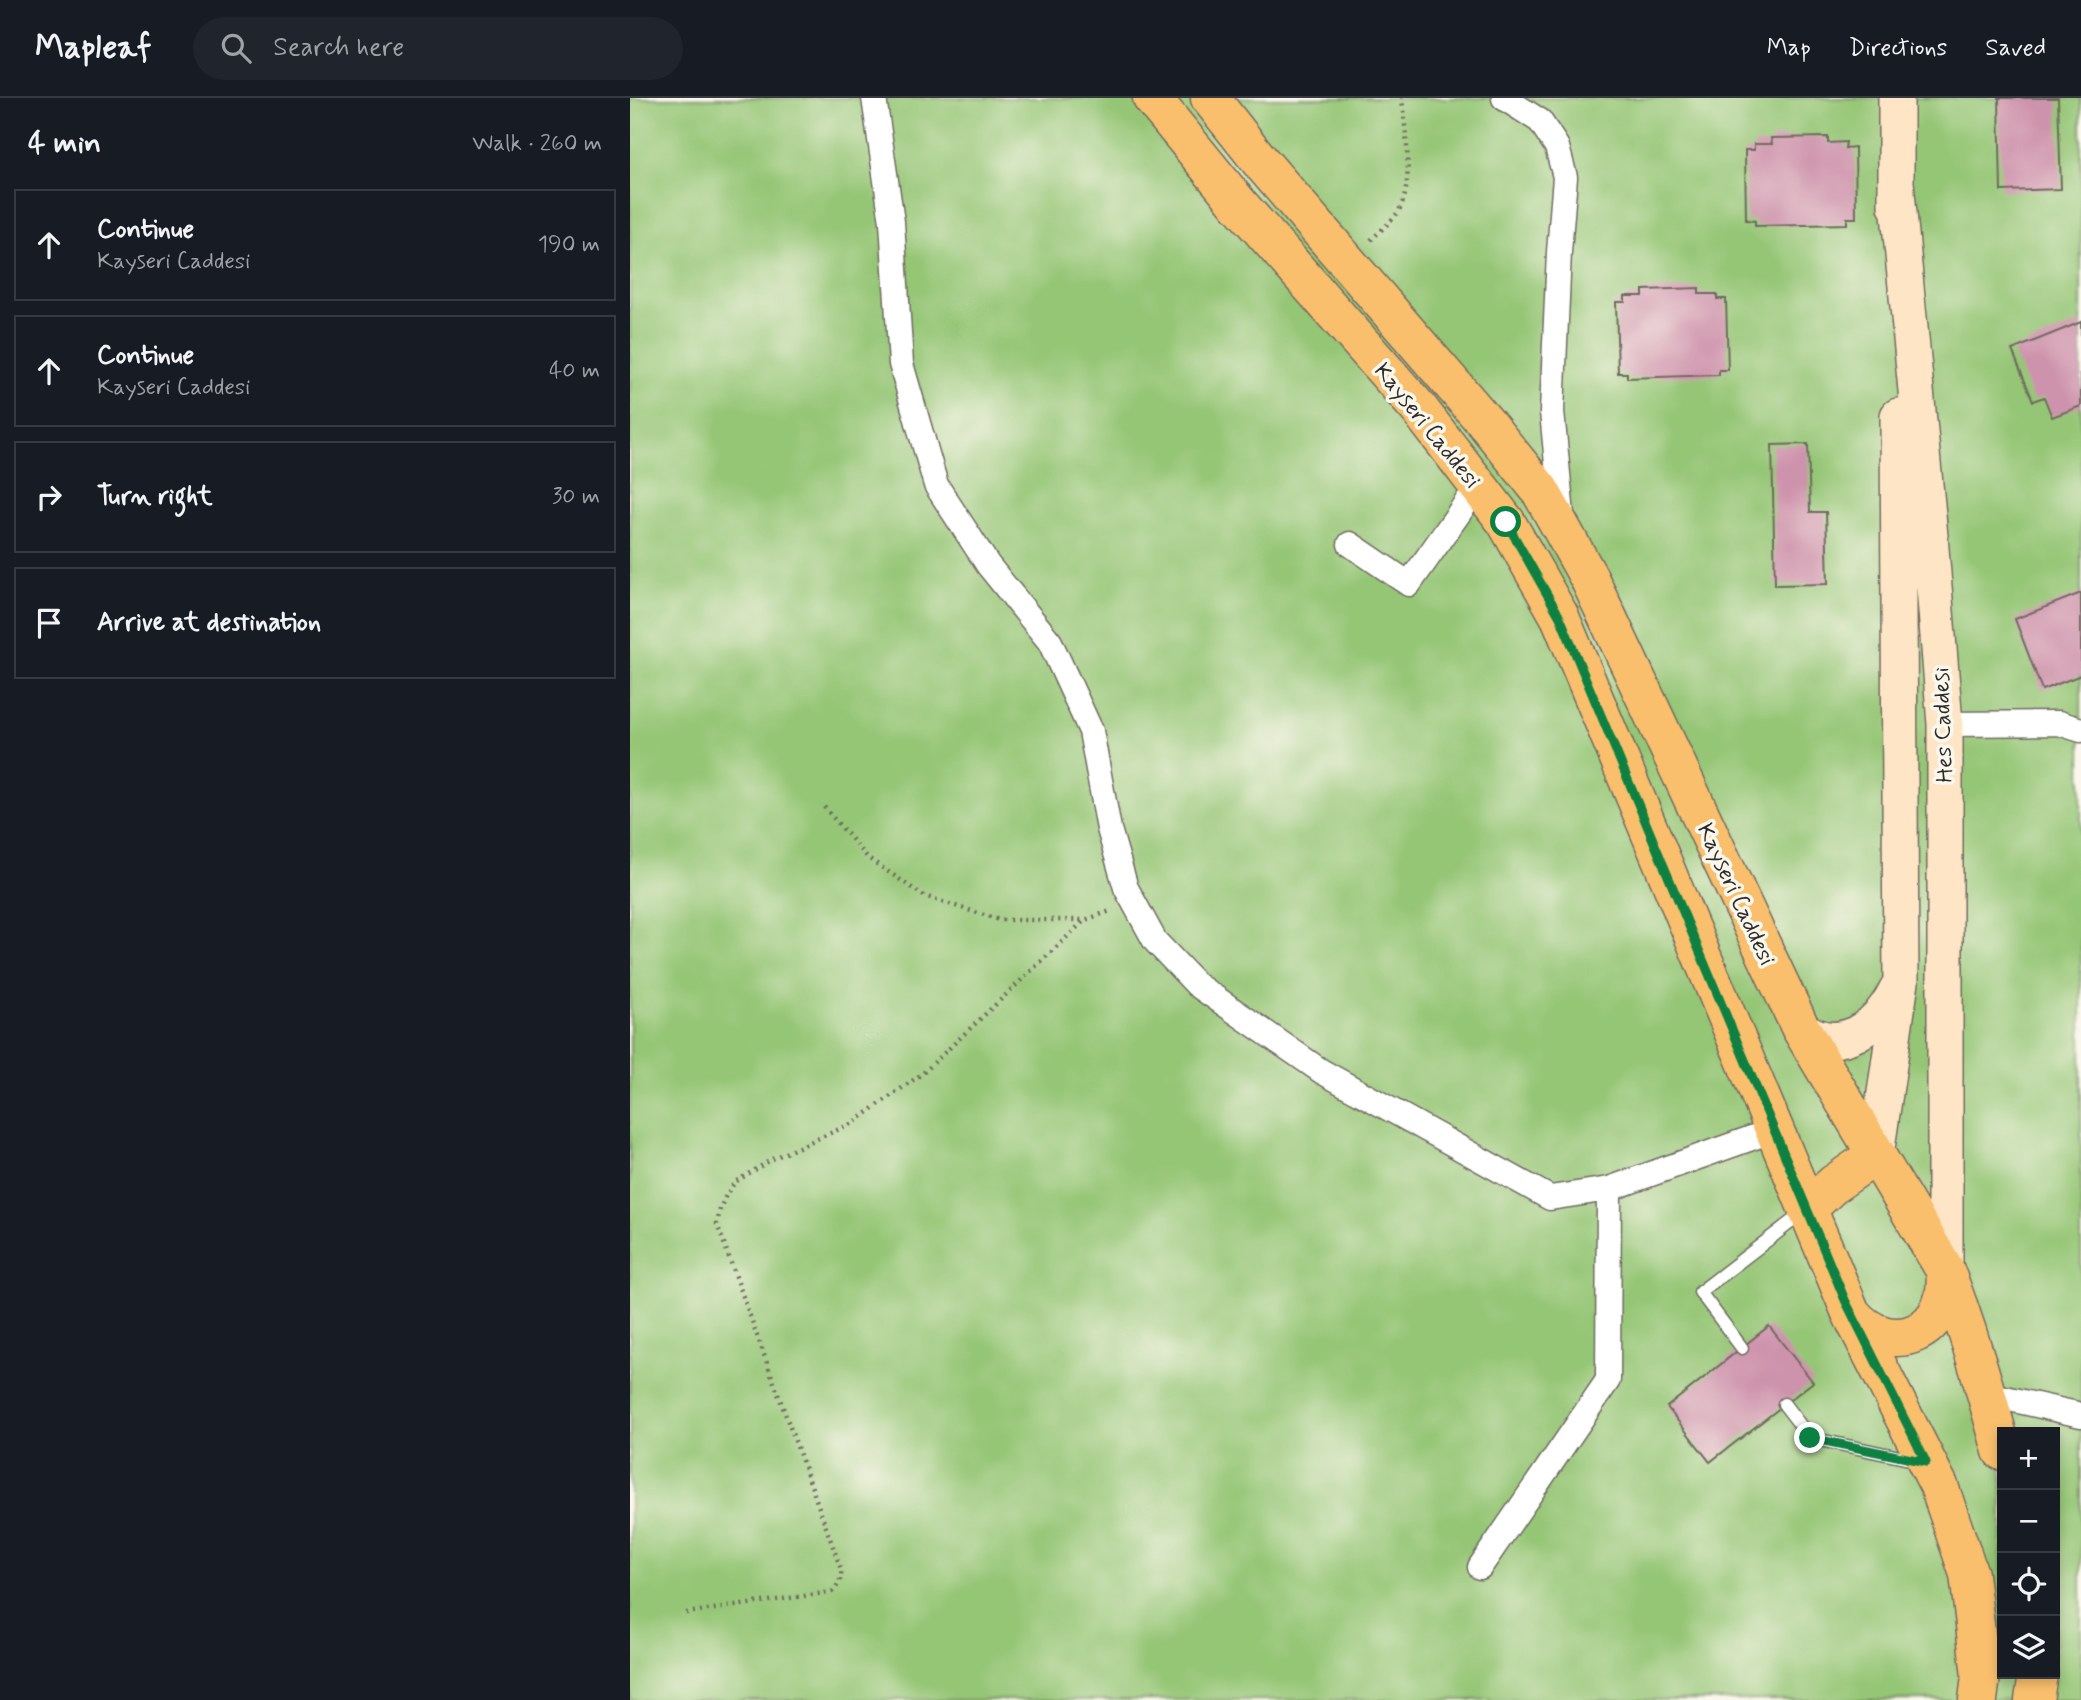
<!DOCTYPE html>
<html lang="en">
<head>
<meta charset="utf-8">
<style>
  :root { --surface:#171b24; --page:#20242c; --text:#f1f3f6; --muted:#9ea1a6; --line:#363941 }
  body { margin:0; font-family:Mynerve,sans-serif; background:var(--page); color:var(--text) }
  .controls { position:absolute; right:21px; bottom:21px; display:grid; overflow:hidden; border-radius:0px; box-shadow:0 4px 10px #0003 }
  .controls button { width:63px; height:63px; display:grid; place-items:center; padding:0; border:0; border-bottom:2px solid var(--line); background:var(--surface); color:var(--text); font:35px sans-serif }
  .stop { position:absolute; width:21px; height:21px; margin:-16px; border:5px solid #0b8043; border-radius:50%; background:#fff }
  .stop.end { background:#0b8043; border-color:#fff; box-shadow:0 2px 7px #0008 }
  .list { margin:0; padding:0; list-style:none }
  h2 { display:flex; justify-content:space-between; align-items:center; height:91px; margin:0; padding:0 28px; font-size:30px }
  h2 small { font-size:23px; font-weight:400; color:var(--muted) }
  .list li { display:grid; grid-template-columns:46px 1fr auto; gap:21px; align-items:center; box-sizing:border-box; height:112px; margin:0 14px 14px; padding:0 14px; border:2px solid var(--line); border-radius:0px }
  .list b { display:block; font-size:26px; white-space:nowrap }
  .list p { margin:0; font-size:23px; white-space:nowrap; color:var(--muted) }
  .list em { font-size:23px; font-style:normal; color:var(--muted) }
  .icon { flex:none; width:38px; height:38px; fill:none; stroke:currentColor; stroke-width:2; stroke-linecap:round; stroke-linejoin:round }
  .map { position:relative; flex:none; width:1451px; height:1602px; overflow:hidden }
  header { display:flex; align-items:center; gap:42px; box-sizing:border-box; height:98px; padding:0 35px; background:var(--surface); border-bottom:2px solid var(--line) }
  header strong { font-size:33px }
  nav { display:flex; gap:38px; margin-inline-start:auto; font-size:24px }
  .search { width:490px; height:63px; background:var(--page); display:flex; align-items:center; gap:18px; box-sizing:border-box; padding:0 24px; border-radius:38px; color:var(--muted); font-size:26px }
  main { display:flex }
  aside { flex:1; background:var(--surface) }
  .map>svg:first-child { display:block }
  .green { fill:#95c676; stroke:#607850; stroke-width:2; fill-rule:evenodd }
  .building { fill:#ce93ac }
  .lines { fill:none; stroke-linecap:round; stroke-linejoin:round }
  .lane-casing { stroke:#716b62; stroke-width:15 }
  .street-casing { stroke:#716b62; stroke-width:27 }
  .secondary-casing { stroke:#716b62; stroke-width:38 }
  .primary-casing { stroke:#716b62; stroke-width:41 }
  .path { stroke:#716b62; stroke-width:4.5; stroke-dasharray:2 5; stroke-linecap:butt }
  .lane { stroke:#fff; stroke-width:12 }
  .street { stroke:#fff; stroke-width:24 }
  .secondary { stroke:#fde5c5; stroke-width:35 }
  .primary { stroke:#f9bf6d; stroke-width:38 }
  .route { stroke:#0b8043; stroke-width:9 }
  .labels { text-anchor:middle; stroke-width:7; stroke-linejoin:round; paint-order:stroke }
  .street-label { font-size:23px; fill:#2b2b2b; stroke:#fbf7ec }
</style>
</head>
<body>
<header>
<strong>Mapleaf</strong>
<div class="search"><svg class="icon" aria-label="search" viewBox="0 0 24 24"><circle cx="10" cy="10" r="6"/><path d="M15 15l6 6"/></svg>Search here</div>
<nav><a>Map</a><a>Directions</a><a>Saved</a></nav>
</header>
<main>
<aside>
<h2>4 min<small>Walk · 260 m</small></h2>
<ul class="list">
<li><svg class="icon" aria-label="ahead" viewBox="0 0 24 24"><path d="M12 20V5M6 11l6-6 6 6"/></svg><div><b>Continue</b><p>Kayseri Caddesi</p></div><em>190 m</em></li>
<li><svg class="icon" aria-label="ahead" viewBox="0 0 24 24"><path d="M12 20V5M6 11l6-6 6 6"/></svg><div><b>Continue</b><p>Kayseri Caddesi</p></div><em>40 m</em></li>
<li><svg class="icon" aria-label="right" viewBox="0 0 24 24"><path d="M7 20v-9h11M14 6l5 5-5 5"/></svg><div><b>Turn right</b></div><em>30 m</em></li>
<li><svg class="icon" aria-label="arrive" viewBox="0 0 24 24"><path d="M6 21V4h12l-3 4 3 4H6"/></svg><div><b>Arrive at destination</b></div></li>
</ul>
</aside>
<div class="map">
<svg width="1451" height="1602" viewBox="0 0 1451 1602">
  <rect width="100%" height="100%" fill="#fbf7ec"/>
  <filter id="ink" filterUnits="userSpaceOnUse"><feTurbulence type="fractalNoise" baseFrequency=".0143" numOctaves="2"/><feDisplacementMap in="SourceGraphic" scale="14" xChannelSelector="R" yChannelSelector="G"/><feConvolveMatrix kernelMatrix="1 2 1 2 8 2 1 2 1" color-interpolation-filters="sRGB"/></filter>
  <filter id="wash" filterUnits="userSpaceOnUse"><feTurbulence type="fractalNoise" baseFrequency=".00686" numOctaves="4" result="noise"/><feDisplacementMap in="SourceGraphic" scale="28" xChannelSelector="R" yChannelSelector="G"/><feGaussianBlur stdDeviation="1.57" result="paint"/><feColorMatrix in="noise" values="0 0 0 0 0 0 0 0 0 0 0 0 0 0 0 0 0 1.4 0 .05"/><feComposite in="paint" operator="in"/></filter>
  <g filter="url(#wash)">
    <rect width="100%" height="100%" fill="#f4e2c8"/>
    <!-- green -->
    <path class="green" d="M0 0H1451V1602H0ZM1372 1334H1425V1576H1372Z"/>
    <g id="blocks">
      <!-- building -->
      <path class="building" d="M1369 0H1428L1431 91 1371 93Z
        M1198 39V45L1216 44 1215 50 1225 49 1226 120H1217V126L1125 128V123L1116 122 1115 52H1124V46H1142L1141 40Z
        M1069 190V196H1087V201H1096L1098 272H1089V277L997 280V275H988L986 204H995V198H1013V192Z
        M1451 224V308L1422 319 1414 299 1403 303 1382 252Z
        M1178 346 1180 414H1196L1198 486 1145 487 1142 347Z
        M1451 495V577L1412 592 1385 521Z
        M1139 1228 1183 1284 1080 1364 1037 1309Z"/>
    </g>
  </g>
  <g filter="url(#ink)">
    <use href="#blocks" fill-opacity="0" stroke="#716b62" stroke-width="2"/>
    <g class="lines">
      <!-- lane casing -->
      <g class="lane-casing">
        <path id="lane" d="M1112 1250 1070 1194 1174 1114
          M1154 1306 1180 1340 1289 1363"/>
      </g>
      <!-- street casing -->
      <g class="street-casing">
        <path id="street" d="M244 0 262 124 271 266 306 387 358 467 420 544 461 633 479 731 496 790 525 843 567 887 691 973 920 1100 979 1091 1144 1032
          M874 0 910 23 927 49 935 79 929 154 922 314 932 417
          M720 446 779 486 848 388
          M1315 626 1429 625 1451 632
          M1357 1296 1451 1317
          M850 1469 978 1282 979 1091"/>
      </g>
      <!-- secondary casing -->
      <g class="secondary-casing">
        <path id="secondary" d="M1266 84 1300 438 1315 626V1172
          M1266 108V0
          M1170 929C1209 960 1249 928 1267 891
          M1246 1057 1271 884 1268 318"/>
      </g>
      <!-- primary casing -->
      <g class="primary-casing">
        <path id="primary" d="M522 0 607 104 789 311 876 424 930 519 1221 1215C1261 1263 1323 1234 1315 1172L1170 929 959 480 910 392 855 324 630 63 580 0
          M1177 1111 1204 1086 1246 1057
          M1316 1175C1339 1233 1356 1293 1372 1353
          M1222 1217 1309 1388 1339 1476 1351 1578 1348 1602
          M1404 1602 1408 1576"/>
      </g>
      <!-- path -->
      <path class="path" d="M741 142C750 133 761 124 768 114 785 87 775 32 772 0
        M194 709 238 760 294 798 370 822H455
        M56 1515 202 1494C209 1487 212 1481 211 1471L87 1126 90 1111 96 1097 105 1084 144 1060 223 1025 293 975 455 822 480 813"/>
      <!-- lane -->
      <use href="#lane" class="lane"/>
      <!-- street -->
      <use href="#street" class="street"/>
      <!-- secondary -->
      <use href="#secondary" class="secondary"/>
      <!-- primary -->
      <use href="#primary" class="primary"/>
    </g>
  </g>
  <g class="lines" filter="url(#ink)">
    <!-- route -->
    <path class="route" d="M876 424 930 519 1215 1202 1296 1364 1180 1340"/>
  </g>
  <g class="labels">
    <!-- street labels -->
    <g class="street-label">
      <text transform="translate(798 327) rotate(51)" y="8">Kayseri Caddesi</text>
      <text transform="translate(1312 627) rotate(-92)" y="8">Hes Caddesi</text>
      <text transform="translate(1107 796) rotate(65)" y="8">Kayseri Caddesi</text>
    </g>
  </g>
</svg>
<div class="controls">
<button>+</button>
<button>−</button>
<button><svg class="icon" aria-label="locate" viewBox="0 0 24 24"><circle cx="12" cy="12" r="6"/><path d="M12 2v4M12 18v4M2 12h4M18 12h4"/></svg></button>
<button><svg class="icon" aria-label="layers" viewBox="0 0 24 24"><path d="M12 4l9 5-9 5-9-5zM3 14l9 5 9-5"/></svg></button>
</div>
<div class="stop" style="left:876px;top:424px"></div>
<div class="stop end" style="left:1180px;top:1340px"></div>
</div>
</main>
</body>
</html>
